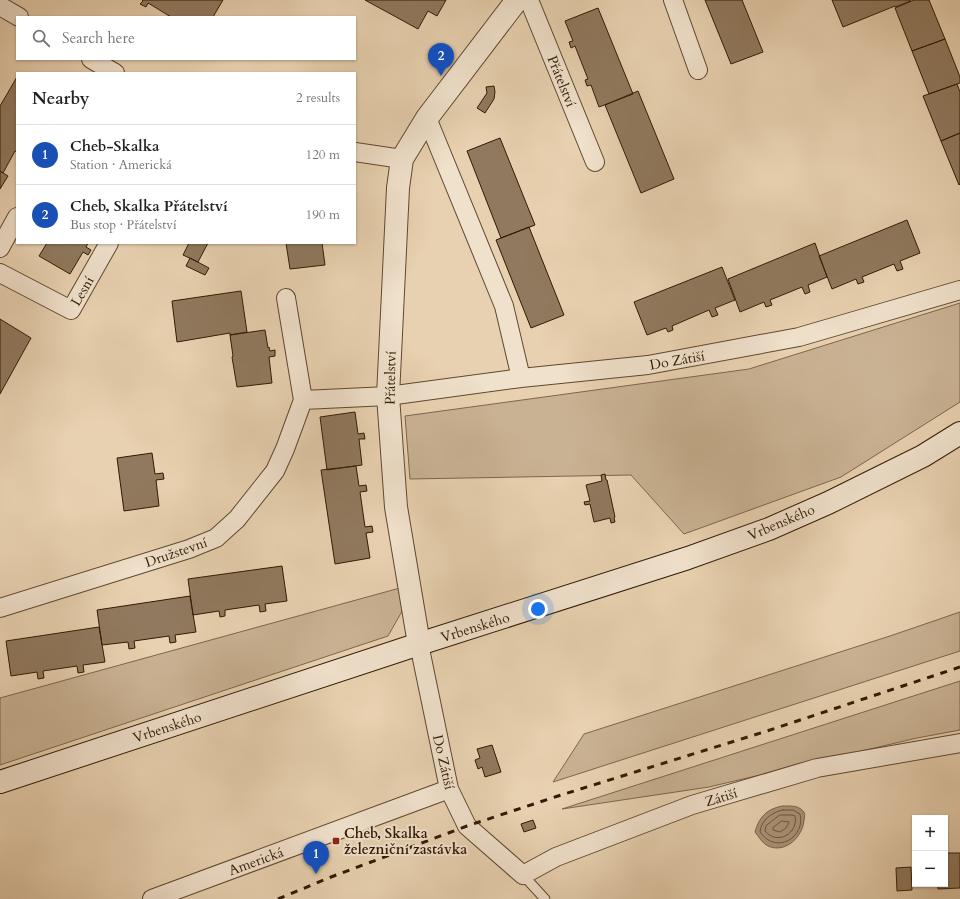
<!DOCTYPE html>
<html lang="en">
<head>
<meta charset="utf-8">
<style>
  :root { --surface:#fff; --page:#f2f2f2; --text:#222; --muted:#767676; --line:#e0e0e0; --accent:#0b8043 }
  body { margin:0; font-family:Cardo,serif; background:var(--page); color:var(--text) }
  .controls { position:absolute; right:12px; bottom:12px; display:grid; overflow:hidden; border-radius:0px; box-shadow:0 1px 3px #0004 }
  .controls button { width:36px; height:36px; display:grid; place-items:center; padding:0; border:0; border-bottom:1px solid var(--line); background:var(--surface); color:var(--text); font:20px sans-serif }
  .you { position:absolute; left:538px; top:609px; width:14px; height:14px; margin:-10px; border:3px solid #fff; border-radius:50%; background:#1a73e8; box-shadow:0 0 0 6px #1a73e833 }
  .badge { display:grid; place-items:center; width:26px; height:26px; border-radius:50%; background:var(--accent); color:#fff; font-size:13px; font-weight:700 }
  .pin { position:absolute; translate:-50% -33px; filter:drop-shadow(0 1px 2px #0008) }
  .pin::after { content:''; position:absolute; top:21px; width:14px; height:12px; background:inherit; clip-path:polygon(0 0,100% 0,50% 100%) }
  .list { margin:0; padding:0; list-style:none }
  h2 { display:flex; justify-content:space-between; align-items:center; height:52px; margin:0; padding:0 16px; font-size:17px }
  h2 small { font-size:13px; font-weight:400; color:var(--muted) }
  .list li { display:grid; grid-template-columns:26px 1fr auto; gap:12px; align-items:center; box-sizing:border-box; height:60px; padding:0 16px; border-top:1px solid var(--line) }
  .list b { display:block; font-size:15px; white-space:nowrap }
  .list p { margin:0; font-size:13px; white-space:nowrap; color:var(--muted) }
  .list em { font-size:13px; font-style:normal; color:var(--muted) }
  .icon { flex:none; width:22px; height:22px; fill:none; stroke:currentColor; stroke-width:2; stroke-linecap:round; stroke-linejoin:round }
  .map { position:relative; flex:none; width:960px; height:899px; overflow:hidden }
  .search { position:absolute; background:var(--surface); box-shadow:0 1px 3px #0004; left:16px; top:16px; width:340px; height:44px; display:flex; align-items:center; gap:10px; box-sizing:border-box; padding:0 14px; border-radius:0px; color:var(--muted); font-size:15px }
  .panel { position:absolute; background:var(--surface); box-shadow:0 1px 3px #0004; left:16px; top:72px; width:340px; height:172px; border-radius:0px }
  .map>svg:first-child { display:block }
  .green { fill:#c9b293; stroke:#7d664c }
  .water { fill:#aa9376; stroke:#7a6349 }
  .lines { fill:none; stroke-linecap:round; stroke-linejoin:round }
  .shore { stroke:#6e563e; stroke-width:1 }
  .building { fill:#90795e; stroke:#311a05 }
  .service-casing { stroke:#5f4830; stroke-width:11 }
  .minor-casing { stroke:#5f4830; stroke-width:20 }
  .tertiary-casing { stroke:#5f4830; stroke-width:24 }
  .secondary-casing { stroke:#311a05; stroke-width:24 }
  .service { stroke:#f0e1cc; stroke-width:9 }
  .minor { stroke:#f0e1cc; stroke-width:18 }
  .tertiary { stroke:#f0e1cc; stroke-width:22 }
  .secondary { stroke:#f0e1cc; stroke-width:22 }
  .rail { stroke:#311a05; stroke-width:3; stroke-dasharray:7 7; stroke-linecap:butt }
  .poi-dot { fill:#8f2418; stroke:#f0e1cc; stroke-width:1.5 }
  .labels { text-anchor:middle; stroke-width:4; stroke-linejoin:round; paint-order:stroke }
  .street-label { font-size:14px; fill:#311a05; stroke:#f0e1cc }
  .poi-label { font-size:14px; font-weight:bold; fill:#311a05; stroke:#f0e1cc; text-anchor:start }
</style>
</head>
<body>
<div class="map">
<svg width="960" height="899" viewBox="0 0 960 899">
  <rect width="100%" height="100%" fill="#e8d1b0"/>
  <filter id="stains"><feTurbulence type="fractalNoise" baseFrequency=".005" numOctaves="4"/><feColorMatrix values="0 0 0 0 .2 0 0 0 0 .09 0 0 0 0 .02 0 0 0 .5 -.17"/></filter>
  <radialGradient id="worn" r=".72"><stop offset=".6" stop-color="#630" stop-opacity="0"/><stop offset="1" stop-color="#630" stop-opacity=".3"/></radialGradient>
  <!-- green -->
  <path class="green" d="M960 303V402L841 477 684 534 631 475 410 479 405 416 749 369Z
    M418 583 388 636 0 765V698Z
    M960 612V651L553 782 584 734 890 636Z
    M960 681V730L917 738 709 787 562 809Z"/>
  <!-- water -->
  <path class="water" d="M782 806C789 806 798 805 803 811 805 813 805 816 804 820 803 836 786 854 768 846 762 843 759 837 755 832 759 817 767 809 782 806Z"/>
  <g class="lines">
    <!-- shore -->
    <path class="shore" d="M783 810H793L800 814C806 836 777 856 760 832 761 820 772 812 783 810Z
      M780 815H792L795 816C799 833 777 846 765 831L766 826Z
      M782 821 789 822 786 828 780 832 773 830V828Z"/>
  </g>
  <!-- building -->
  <path class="building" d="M142 0H223L213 17H171L148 3 146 7 140 4 143 1Z
    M365 0H446L437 16 428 11 418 29Z
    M705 0H742L763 52 731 64Z
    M832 0H910L911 1 895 7V6L843 27Z
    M914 0H929L945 39 912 51 895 8Z
    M598 8 633 94 599 107 591 85 587 86 585 80 588 79 575 46 571 48 569 42 573 41 565 21Z
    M945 39 960 77V83L929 94 912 51Z
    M17 77V152L15 151 3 173 0 171V106Z
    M957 84 960 92V133L941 141 923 96Z
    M494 86 495 92 494 99 485 113 477 108 487 93 486 87Z
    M638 91 674 179 641 193 605 105Z
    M960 133V184L959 185 941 141Z
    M500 138 535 225 501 238 467 151Z
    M0 171 8 176 0 189Z
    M907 220 920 253 900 261 903 269 897 271 894 264 862 277 864 282 858 284 856 279 832 289 819 256Z
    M529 227 564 315 531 328 496 240Z
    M47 243H88L86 247 91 250 88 255 83 252 70 274 39 256Z
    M189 243H208L198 262 183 255Z
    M286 243H322L325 265 290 269Z
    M815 243 827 277 808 285 810 292 805 294 802 287 770 300 772 305 766 307 764 302 740 312 728 279Z
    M190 258 209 268 205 275 186 266Z
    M722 267 735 300 715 308 718 315 712 317 709 310 672 326 673 330 668 332 666 328 647 335 634 302Z
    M241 291 247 332 230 335V333L177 342 172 301Z
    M0 319 31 338 0 394Z
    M265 330 268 348 269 347 270 351 275 350V356L269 357 272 383 237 387 232 357 233 356 230 335Z
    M355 412 358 434 364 433 365 439H359L362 465 327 470 320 417Z
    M152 453 155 474 163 473 164 479 156 480 159 506 124 511 117 458Z
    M356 466 359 486 366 485 367 491 360 492 365 527 372 526 373 532 366 533 370 558 335 564 321 470Z
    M605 474 606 480H607L615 517 614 518 615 522 611 523 610 518 594 522 590 504 585 505 584 502 590 501 586 485 602 481 601 475Z
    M282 566 287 601 265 604 266 611 260 612 259 605 225 610V616L220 617 219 611 193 615 188 579Z
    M190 596 196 632 175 635 176 642 170 643 169 636 134 641 135 648 129 649 128 642 102 645 97 610Z
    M99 627 105 662 83 665 84 672 78 673 77 666 43 671 44 678 38 679 37 672 11 676 6 641Z
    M492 745 501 772 485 777 482 767 478 769 475 760 480 758 477 749Z
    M533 820 536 828 524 832 521 824Z
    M945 853H960V888L938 889V884H945Z
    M911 867 912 890 897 891 896 868Z"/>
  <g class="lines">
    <!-- service casing -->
    <g class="service-casing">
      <path id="service" d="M523 875 545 899"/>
    </g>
    <!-- minor casing -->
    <g class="minor-casing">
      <path id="minor" d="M529 0 595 162
        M673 0 698 70
        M0 6 19 17
        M91 59 115 73
        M427 118 504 306 521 378
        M355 152 402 159
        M0 248 17 217
        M0 273 71 310 109 243
        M303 400 388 396 521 378 648 365 799 337 960 290
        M0 608 189 549 216 538 237 519 275 471 285 449 303 400 286 298
        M419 644 449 789 467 826 523 875 556 857 692 805 817 768 960 743
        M152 899 449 789"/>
    </g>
    <!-- tertiary casing -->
    <g class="tertiary-casing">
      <path id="tertiary" d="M419 644 396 507 388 396 398 188 402 159 427 118 517 0"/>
    </g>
    <!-- secondary casing -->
    <g class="secondary-casing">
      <path id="secondary" d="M0 782 419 644 688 558 769 529 828 503 923 456 960 433"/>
    </g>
    <!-- service -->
    <use href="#service" class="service"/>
    <!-- minor -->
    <use href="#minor" class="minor"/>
    <!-- tertiary -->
    <use href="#tertiary" class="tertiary"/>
    <!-- secondary -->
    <use href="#secondary" class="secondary"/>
    <!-- rail -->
    <path class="rail" d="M278 899 331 877 467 826 558 796 767 731 960 667"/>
  </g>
  <!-- markers -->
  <rect class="poi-dot" x="332" y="837" width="8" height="8" rx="2"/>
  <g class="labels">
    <!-- street labels -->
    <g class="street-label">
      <text transform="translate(562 81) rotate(68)" y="5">Přátelství</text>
      <text transform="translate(82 291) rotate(-60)" y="5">Lesní</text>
      <text transform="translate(677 360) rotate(-10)" y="5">Do Zátiší</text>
      <text transform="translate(390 378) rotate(-89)" y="5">Přátelství</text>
      <text transform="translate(781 522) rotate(-23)" y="5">Vrbenského</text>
      <text transform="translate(176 552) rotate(-19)" y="5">Družstevní</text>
      <text transform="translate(475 627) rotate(-17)" y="5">Vrbenského</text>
      <text transform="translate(167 727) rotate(-18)" y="5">Vrbenského</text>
      <text transform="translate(444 762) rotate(77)" y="5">Do Zátiší</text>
      <text transform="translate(721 797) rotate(-17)" y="5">Zátiší</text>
      <text transform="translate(256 861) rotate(-20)" y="5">Americká</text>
    </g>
    <!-- poi labels -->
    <g class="poi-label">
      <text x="344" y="838">Cheb, Skalka<tspan x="344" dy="16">železniční zastávka</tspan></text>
    </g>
  </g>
  <rect width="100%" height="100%" filter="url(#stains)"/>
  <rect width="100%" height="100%" fill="url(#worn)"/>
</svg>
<div class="controls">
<button>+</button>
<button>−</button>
</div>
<div class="you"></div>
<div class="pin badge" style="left:316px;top:874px;background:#1a4fb4">1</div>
<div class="pin badge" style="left:441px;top:76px;background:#1a4fb4">2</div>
<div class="search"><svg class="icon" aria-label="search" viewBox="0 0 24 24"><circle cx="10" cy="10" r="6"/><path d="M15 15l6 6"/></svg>Search here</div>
<section class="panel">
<h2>Nearby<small>2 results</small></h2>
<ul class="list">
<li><span class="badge" style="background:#1a4fb4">1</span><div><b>Cheb-Skalka</b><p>Station · Americká</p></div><em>120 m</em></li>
<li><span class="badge" style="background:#1a4fb4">2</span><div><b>Cheb, Skalka Přátelství</b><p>Bus stop · Přátelství</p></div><em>190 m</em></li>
</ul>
</section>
</div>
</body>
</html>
